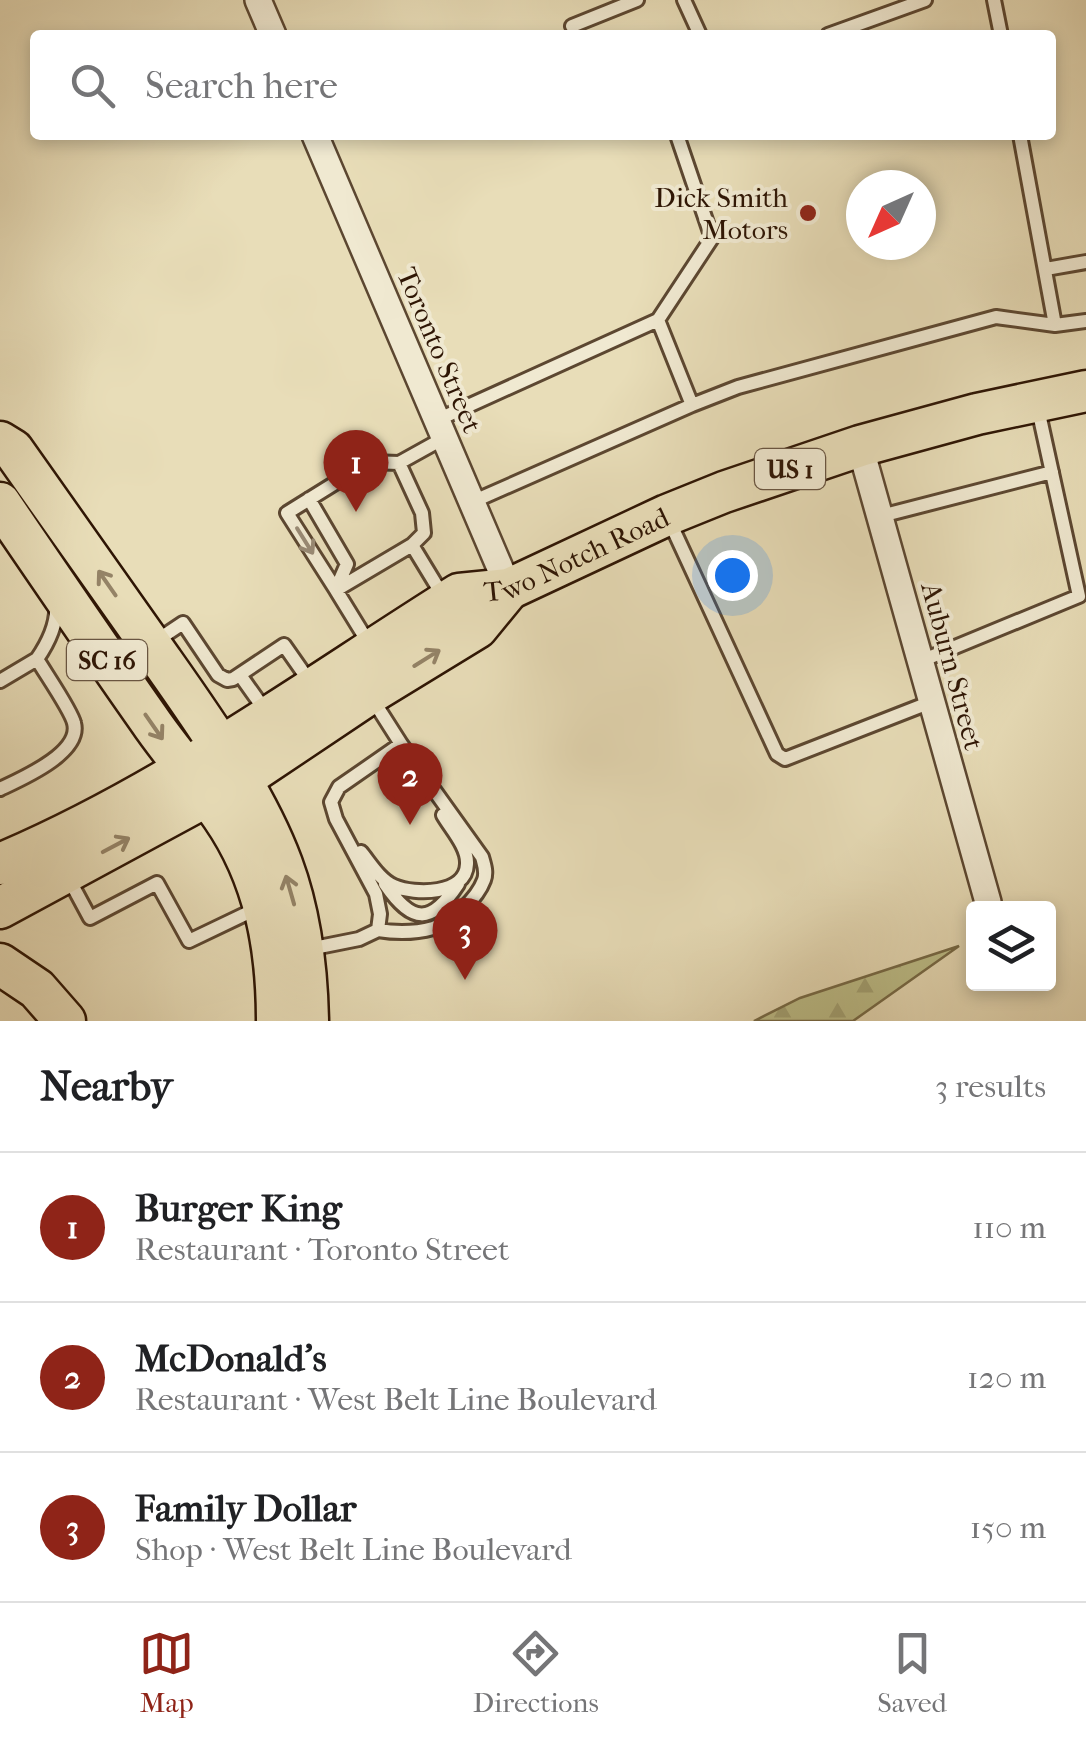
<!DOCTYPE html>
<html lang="en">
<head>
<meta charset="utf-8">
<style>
  :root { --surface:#fff; --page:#f6f6f6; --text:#202124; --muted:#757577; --line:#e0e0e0; --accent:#8f2418 }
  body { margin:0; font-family:"IM FELL French Canon",serif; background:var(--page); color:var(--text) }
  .controls { position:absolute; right:30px; bottom:30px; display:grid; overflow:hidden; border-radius:10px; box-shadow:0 5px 15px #0003 }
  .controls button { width:90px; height:90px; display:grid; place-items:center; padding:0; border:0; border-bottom:2px solid var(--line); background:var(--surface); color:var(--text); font:50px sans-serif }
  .compass { position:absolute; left:846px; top:170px; width:90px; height:90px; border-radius:50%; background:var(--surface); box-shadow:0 5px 15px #0003; rotate:225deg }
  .you { position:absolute; left:732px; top:575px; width:35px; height:35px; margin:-25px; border:8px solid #fff; border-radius:50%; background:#1a73e8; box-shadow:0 0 0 15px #1a73e833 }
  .badge { display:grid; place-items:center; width:65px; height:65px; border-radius:50%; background:var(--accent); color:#fff; font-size:32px; font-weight:700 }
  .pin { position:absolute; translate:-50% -82px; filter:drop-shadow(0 2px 5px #0008) }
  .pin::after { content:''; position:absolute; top:52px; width:35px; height:30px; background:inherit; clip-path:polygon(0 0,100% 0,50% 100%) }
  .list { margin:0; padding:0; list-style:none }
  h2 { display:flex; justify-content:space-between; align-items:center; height:130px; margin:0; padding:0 40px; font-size:42px }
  h2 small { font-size:32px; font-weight:400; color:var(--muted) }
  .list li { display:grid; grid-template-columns:65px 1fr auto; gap:30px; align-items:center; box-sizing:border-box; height:150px; padding:0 40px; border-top:2px solid var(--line) }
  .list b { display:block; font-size:38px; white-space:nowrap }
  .list p { margin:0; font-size:32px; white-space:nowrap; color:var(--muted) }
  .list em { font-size:32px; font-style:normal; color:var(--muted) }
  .icon { flex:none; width:55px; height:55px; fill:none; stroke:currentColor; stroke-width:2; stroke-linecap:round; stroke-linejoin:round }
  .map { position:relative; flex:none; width:1086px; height:1021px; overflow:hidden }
  .search { position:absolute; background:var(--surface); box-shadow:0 5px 15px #0003; left:30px; right:30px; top:30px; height:110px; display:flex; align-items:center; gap:25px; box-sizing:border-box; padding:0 35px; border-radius:10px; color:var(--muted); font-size:38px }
  .sheet { height:580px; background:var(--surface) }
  nav { display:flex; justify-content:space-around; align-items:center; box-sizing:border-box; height:140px; border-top:2px solid var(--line); background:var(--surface); font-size:28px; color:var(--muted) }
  nav a { display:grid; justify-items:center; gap:5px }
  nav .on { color:var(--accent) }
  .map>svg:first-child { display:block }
  .forest { fill:url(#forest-firs); stroke:#766a47; stroke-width:2.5 }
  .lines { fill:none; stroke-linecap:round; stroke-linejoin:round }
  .lane-casing { stroke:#5c4731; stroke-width:18 }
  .street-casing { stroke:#5c4731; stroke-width:30 }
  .primary-casing { stroke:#2e1504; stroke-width:45 }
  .lane { stroke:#f0e9d1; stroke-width:12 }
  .street { stroke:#f0e9d1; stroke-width:25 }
  .primary { stroke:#e8ddb8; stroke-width:40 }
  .oneway { stroke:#998a75 }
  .oneway2 { stroke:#948367 }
  .poi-dot { fill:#8f2418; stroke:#f0e9d1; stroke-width:4 }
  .labels { text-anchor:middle; stroke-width:8; stroke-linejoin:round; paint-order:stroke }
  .shield { fill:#f0e9d1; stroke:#685542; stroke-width:2.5 }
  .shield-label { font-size:25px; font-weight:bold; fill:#2e1504 }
  .poi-label { font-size:28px; fill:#2e1504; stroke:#f0e9d1; text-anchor:end }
  .street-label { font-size:28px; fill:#2e1504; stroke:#f0e9d1 }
</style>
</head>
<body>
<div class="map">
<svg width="1086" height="1021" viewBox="0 0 1086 1021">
  <defs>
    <pattern id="forest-firs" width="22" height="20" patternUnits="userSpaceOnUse" patternTransform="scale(2.5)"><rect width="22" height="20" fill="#bdbf8a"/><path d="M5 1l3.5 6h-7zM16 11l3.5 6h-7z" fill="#a3a375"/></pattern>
  </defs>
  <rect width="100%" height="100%" fill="#e8ddb8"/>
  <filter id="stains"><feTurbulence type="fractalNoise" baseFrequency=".002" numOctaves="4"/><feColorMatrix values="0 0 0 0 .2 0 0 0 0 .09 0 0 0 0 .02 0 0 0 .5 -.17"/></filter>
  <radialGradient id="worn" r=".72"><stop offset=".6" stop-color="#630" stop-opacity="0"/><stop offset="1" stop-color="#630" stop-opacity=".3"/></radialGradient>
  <!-- forest -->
  <path class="forest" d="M959 946 853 1021H754L800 998Z"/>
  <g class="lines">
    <!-- lane casing -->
    <g class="lane-casing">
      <path id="lane" d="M684 0 700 35
        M994 0 1001 35
        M572 26 637 0
        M828 35 925 0
        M677 135 712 238 658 320 692 405
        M1020 135 1055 325
        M1046 269 1086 262
        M437 420 658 320
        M309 499 347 564 336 589
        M472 502 692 405 738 387 996 317 1055 325 1086 321
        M881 516 1052 472
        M668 518 777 754 785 759 931 702
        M412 545 424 533 422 513 399 463 444 438
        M336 590 287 513 369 462 399 463
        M153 643 183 623 218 675 227 680 233 679 284 645 312 685
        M371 647 336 590 412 545 443 596
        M37 659C48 643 58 623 56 603
        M921 661 1079 596 1038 409
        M240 675 267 713
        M0 681 37 659C45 673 71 710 74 723 82 753 21 779 0 789
        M373 700 401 744 482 857C484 864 487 872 484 880 477 899 452 922 433 928 415 933 396 933 378 930L380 914 376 894 336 819 331 802 339 787 401 744
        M361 852C370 863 380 880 394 886 415 895 466 895 467 864 468 847 451 829 443 815
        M69 879 90 918 157 883 189 941 260 907
        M385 884C412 924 431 925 458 884
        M309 949 359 939 378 930"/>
    </g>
    <!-- street casing -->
    <g class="street-casing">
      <path id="street" d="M258 0 273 35
        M315 135 509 589
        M860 446 988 902"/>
    </g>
    <!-- primary casing -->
    <g class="primary-casing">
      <g id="primary">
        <path d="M0 442 13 450C63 520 112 591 162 661 205 722 256 794 282 864 301 915 307 967 308 1021"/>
        <path d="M0 503C49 575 98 647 148 718 171 752 199 783 222 816 265 878 277 948 277 1021"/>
        <path id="s1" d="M0 864C164 795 309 688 459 594L509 589 667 515 724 492 860 446 977 414 1086 391"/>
        <path d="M0 908 257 769 369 694 477 628 509 589"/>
        <path d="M0 964 37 989 65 1021"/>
      </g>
    </g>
    <!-- lane -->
    <use href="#lane" class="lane"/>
    <!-- street -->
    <use href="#street" class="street"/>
    <!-- primary -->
    <use href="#primary" class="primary"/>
  </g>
  <!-- one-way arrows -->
  <defs><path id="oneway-shaft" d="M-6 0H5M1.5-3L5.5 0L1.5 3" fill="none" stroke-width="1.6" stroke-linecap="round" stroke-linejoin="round" transform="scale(2.5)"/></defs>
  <use class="oneway" href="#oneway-shaft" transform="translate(305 541) rotate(58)"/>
  <g class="oneway2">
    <use href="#oneway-shaft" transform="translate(107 583) rotate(-125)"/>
    <use href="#oneway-shaft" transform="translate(427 658) rotate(-32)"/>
    <use href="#oneway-shaft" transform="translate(154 727) rotate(55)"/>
    <use href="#oneway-shaft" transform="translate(116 845) rotate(-28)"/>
    <use href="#oneway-shaft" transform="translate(290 890) rotate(-106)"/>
  </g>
  <!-- markers -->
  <circle class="poi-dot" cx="808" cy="213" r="10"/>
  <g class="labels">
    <!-- shield labels -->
    <g class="shield">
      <rect x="755" y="449" width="70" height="40" rx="8"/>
      <rect x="67" y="640" width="80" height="40" rx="8"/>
    </g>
    <g class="shield-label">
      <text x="790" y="478">US 1</text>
      <text x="107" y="669">SC 16</text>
    </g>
    <!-- poi labels -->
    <g class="poi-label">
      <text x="788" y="207">Dick Smith<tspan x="788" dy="32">Motors</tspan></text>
    </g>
    <!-- street labels -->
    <g class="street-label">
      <text transform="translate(440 350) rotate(67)" y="10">Toronto Street</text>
      <text dy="10" stroke="none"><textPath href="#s1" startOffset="658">Two Notch Road</textPath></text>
      <text transform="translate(953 666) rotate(75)" y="10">Auburn Street</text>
    </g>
  </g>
  <rect width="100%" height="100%" filter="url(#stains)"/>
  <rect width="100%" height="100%" fill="url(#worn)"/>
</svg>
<div class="controls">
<button><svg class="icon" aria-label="layers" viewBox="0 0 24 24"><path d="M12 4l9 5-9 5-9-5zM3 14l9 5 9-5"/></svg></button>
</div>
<svg class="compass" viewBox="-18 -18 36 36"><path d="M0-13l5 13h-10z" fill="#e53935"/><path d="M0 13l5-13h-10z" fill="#757577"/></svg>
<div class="you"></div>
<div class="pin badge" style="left:356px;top:512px">1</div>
<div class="pin badge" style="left:410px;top:825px">2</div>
<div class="pin badge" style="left:465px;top:980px">3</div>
<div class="search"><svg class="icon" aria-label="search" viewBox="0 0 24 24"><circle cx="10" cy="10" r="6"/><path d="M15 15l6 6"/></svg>Search here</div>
</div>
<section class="sheet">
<h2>Nearby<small>3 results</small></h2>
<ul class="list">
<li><span class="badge">1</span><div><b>Burger King</b><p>Restaurant · Toronto Street</p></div><em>110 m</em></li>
<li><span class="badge">2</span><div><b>McDonald's</b><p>Restaurant · West Belt Line Boulevard</p></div><em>120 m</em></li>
<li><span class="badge">3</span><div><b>Family Dollar</b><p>Shop · West Belt Line Boulevard</p></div><em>150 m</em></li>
</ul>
</section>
<nav>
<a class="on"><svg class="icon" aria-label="map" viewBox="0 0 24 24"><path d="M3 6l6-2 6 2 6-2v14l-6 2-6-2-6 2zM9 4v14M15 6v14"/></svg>Map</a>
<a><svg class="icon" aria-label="directions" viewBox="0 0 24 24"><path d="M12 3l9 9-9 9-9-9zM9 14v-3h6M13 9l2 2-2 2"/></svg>Directions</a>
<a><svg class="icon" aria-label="saved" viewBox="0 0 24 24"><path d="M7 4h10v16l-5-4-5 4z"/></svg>Saved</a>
</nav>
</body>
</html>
